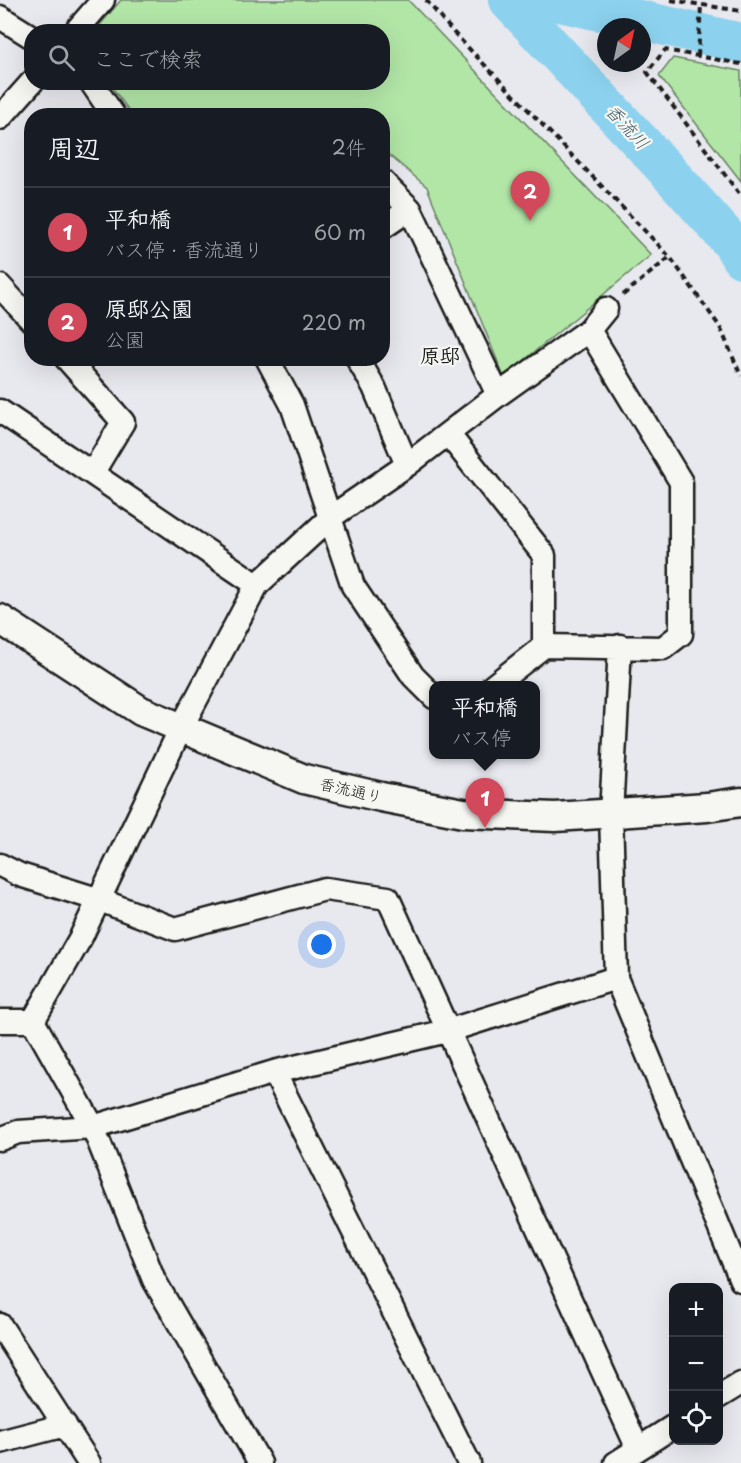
<!DOCTYPE html>
<html lang="ja">
<head>
<meta charset="utf-8">
<style>
  :root { --surface:#171b24; --page:#20242c; --text:#f1f3f6; --muted:#9ea1a6; --line:#363941; --accent:#d1495b }
  body { margin:0; font-family:"Playpen Sans","Klee One",sans-serif; background:var(--page); color:var(--text) }
  .controls { position:absolute; right:18px; bottom:18px; display:grid; overflow:hidden; border-radius:12px; box-shadow:0 6px 24px #0002 }
  .controls button { width:54px; height:54px; display:grid; place-items:center; padding:0; border:0; border-bottom:2px solid var(--line); background:var(--surface); color:var(--text); font:30px sans-serif }
  .compass { position:absolute; left:597px; top:18px; width:54px; height:54px; border-radius:50%; background:var(--surface); box-shadow:0 6px 24px #0002; rotate:33deg }
  .you { position:absolute; left:322px; top:945px; width:21px; height:21px; margin:-15px; border:4px solid #fff; border-radius:50%; background:#1a73e8; box-shadow:0 0 0 9px #1a73e833 }
  .badge { display:grid; place-items:center; width:39px; height:39px; border-radius:50%; background:var(--accent); color:#fff; font-size:20px; font-weight:700 }
  .pin { position:absolute; translate:-50% -50px; filter:drop-shadow(0 2px 3px #0008) }
  .pin::after { content:''; position:absolute; top:32px; width:21px; height:18px; background:inherit; clip-path:polygon(0 0,100% 0,50% 100%) }
  .popup { position:absolute; left:429px; top:681px; width:111px; height:78px; box-sizing:border-box; display:grid; place-content:center; border-radius:12px; background:var(--surface); filter:drop-shadow(0 2px 4px #0005); font-size:20px; white-space:nowrap; color:var(--muted) }
  .popup b { font-size:22px; color:var(--text) }
  .popup::after { content:''; position:absolute; left:50%; top:100%; margin-left:-12px; border:12px solid transparent; border-top-color:var(--surface) }
  .list { margin:0; padding:0; list-style:none }
  h2 { display:flex; justify-content:space-between; align-items:center; height:78px; margin:0; padding:0 24px; font-size:26px }
  h2 small { font-size:20px; font-weight:400; color:var(--muted) }
  .list li { display:grid; grid-template-columns:39px 1fr auto; gap:18px; align-items:center; box-sizing:border-box; height:90px; padding:0 24px; border-top:2px solid var(--line) }
  .list b { display:block; font-size:22px; white-space:nowrap }
  .list p { margin:0; font-size:20px; white-space:nowrap; color:var(--muted) }
  .list em { font-size:20px; font-style:normal; color:var(--muted) }
  .icon { flex:none; width:33px; height:33px; fill:none; stroke:currentColor; stroke-width:2; stroke-linecap:round; stroke-linejoin:round }
  .map { position:relative; flex:none; width:741px; height:1463px; overflow:hidden }
  .search { position:absolute; background:var(--surface); box-shadow:0 6px 24px #0002; left:24px; top:24px; width:366px; height:66px; display:flex; align-items:center; gap:15px; box-sizing:border-box; padding:0 21px; border-radius:24px; color:var(--muted); font-size:22px }
  .panel { position:absolute; background:var(--surface); box-shadow:0 6px 24px #0002; left:24px; top:108px; width:366px; height:258px; border-radius:24px }
  .map>svg:first-child { display:block }
  .green { fill:#b2e6a7; stroke:#678162; stroke-width:1.5 }
  .lines { fill:none; stroke-linecap:round; stroke-linejoin:round }
  .river { stroke:#8cd2ee; stroke-width:40 }
  .minor-casing { stroke:#1c1c1c; stroke-width:27 }
  .tertiary-casing { stroke:#1c1c1c; stroke-width:33 }
  .path { stroke:#1c1c1c; stroke-width:4; stroke-dasharray:6 4.5; stroke-linecap:butt }
  .minor { stroke:#f6f6f2; stroke-width:22 }
  .tertiary { stroke:#f6f6f2; stroke-width:28 }
  .labels { text-anchor:middle; stroke-width:4.5; stroke-linejoin:round; paint-order:stroke }
  .street-label { font-size:16px; fill:#1c1c1c; stroke:#f6f6f2 }
  .water-label { font-size:18px; font-style:italic; fill:#435c66; stroke:#f6f6f2 }
  .quarter-label { font-size:20px; font-weight:bold; fill:#1c1c1c; stroke:#f6f6f2 }
</style>
</head>
<body>
<div class="map">
<svg width="741" height="1463" viewBox="0 0 741 1463">
  <rect width="100%" height="100%" fill="#e8e8ef"/>
  <filter id="ink" filterUnits="userSpaceOnUse"><feTurbulence type="fractalNoise" baseFrequency=".0167" numOctaves="2"/><feDisplacementMap in="SourceGraphic" scale="12" xChannelSelector="R" yChannelSelector="G"/><feConvolveMatrix kernelMatrix="1 2 1 2 8 2 1 2 1" color-interpolation-filters="sRGB"/></filter>
  <g filter="url(#ink)">
    <!-- green -->
    <path class="green" d="M121 0H408L651 255 504 377 427 187 383 150 382 116 342 115 335 110 328 116 132 115 109 83 382 82V32H94Z
      M673 58 741 71V181L659 76Z"/>
    <g class="lines">
      <!-- river -->
      <path class="river" d="M508 0 664 167 732 243 741 258
        M551 0 741 43"/>
      <!-- minor casing -->
      <g class="minor-casing">
        <path id="minor" d="M0 17 32 37
          M75 32 103 0
          M91 82 114 116
          M0 118 32 82
          M382 181 410 209 498 395
          M382 228 410 209
          M0 286 32 321
          M66 358 123 422 93 472
          M267 358 292 405 353 586 413 676 434 697
          M357 358 374 387 407 465
          M0 411 257 585
          M449 435 544 555V646
          M620 646 611 814 616 978 741 1280
          M493 686 544 646 663 648 681 634V482L589 330
          M0 865 20 875 100 900 175 929 325 889 388 898 638 1449
          M0 1021H33
          M274 1072 469 1463
          M0 1139 18 1132 93 1127 274 1072 447 1031 616 978
          M0 1325 89 1463
          M718 1397 741 1383
          M0 1442 65 1425
          M260 1463 154 1280 93 1127 33 1021 81 937 181 728 257 585 331 517 407 465 498 395 589 330 606 309
          M616 1463 674 1426"/>
      </g>
      <!-- tertiary casing -->
      <g class="tertiary-casing">
        <path id="tertiary" d="M0 619 141 711 304 779 381 797 463 813 555 817 707 807 741 802"/>
      </g>
      <!-- path -->
      <path class="path" d="M426 0 454 33 670 257 720 327 741 376
        M671 0 741 11
        M698 56 701 5
        M741 64 665 50 647 72 741 196
        M623 295 670 257"/>
      <!-- minor -->
      <use href="#minor" class="minor"/>
      <!-- tertiary -->
      <use href="#tertiary" class="tertiary"/>
    </g>
  </g>
  <g class="labels">
    <!-- street labels -->
    <g class="street-label">
      <text transform="translate(351 790) rotate(13)" y="6">香流通り</text>
    </g>
    <!-- water labels -->
    <g class="water-label">
      <text transform="translate(627 127) rotate(47)" y="6">香流川</text>
    </g>
    <!-- quarter labels -->
    <g class="quarter-label">
      <text x="440" y="363">原邸</text>
    </g>
  </g>
</svg>
<div class="controls">
<button>+</button>
<button>−</button>
<button><svg class="icon" aria-label="locate" viewBox="0 0 24 24"><circle cx="12" cy="12" r="6"/><path d="M12 2v4M12 18v4M2 12h4M18 12h4"/></svg></button>
</div>
<svg class="compass" viewBox="-18 -18 36 36"><path d="M0-13l5 13h-10z" fill="#e53935"/><path d="M0 13l5-13h-10z" fill="#9ea1a6"/></svg>
<div class="you"></div>
<div class="pin badge" style="left:485px;top:828px">1</div>
<div class="popup"><b>平和橋</b>バス停</div>
<div class="pin badge" style="left:530px;top:221px">2</div>
<div class="search"><svg class="icon" aria-label="search" viewBox="0 0 24 24"><circle cx="10" cy="10" r="6"/><path d="M15 15l6 6"/></svg>ここで検索</div>
<section class="panel">
<h2>周辺<small>2件</small></h2>
<ul class="list">
<li><span class="badge">1</span><div><b>平和橋</b><p>バス停 · 香流通り</p></div><em>60 m</em></li>
<li><span class="badge">2</span><div><b>原邸公園</b><p>公園</p></div><em>220 m</em></li>
</ul>
</section>
</div>
</body>
</html>
